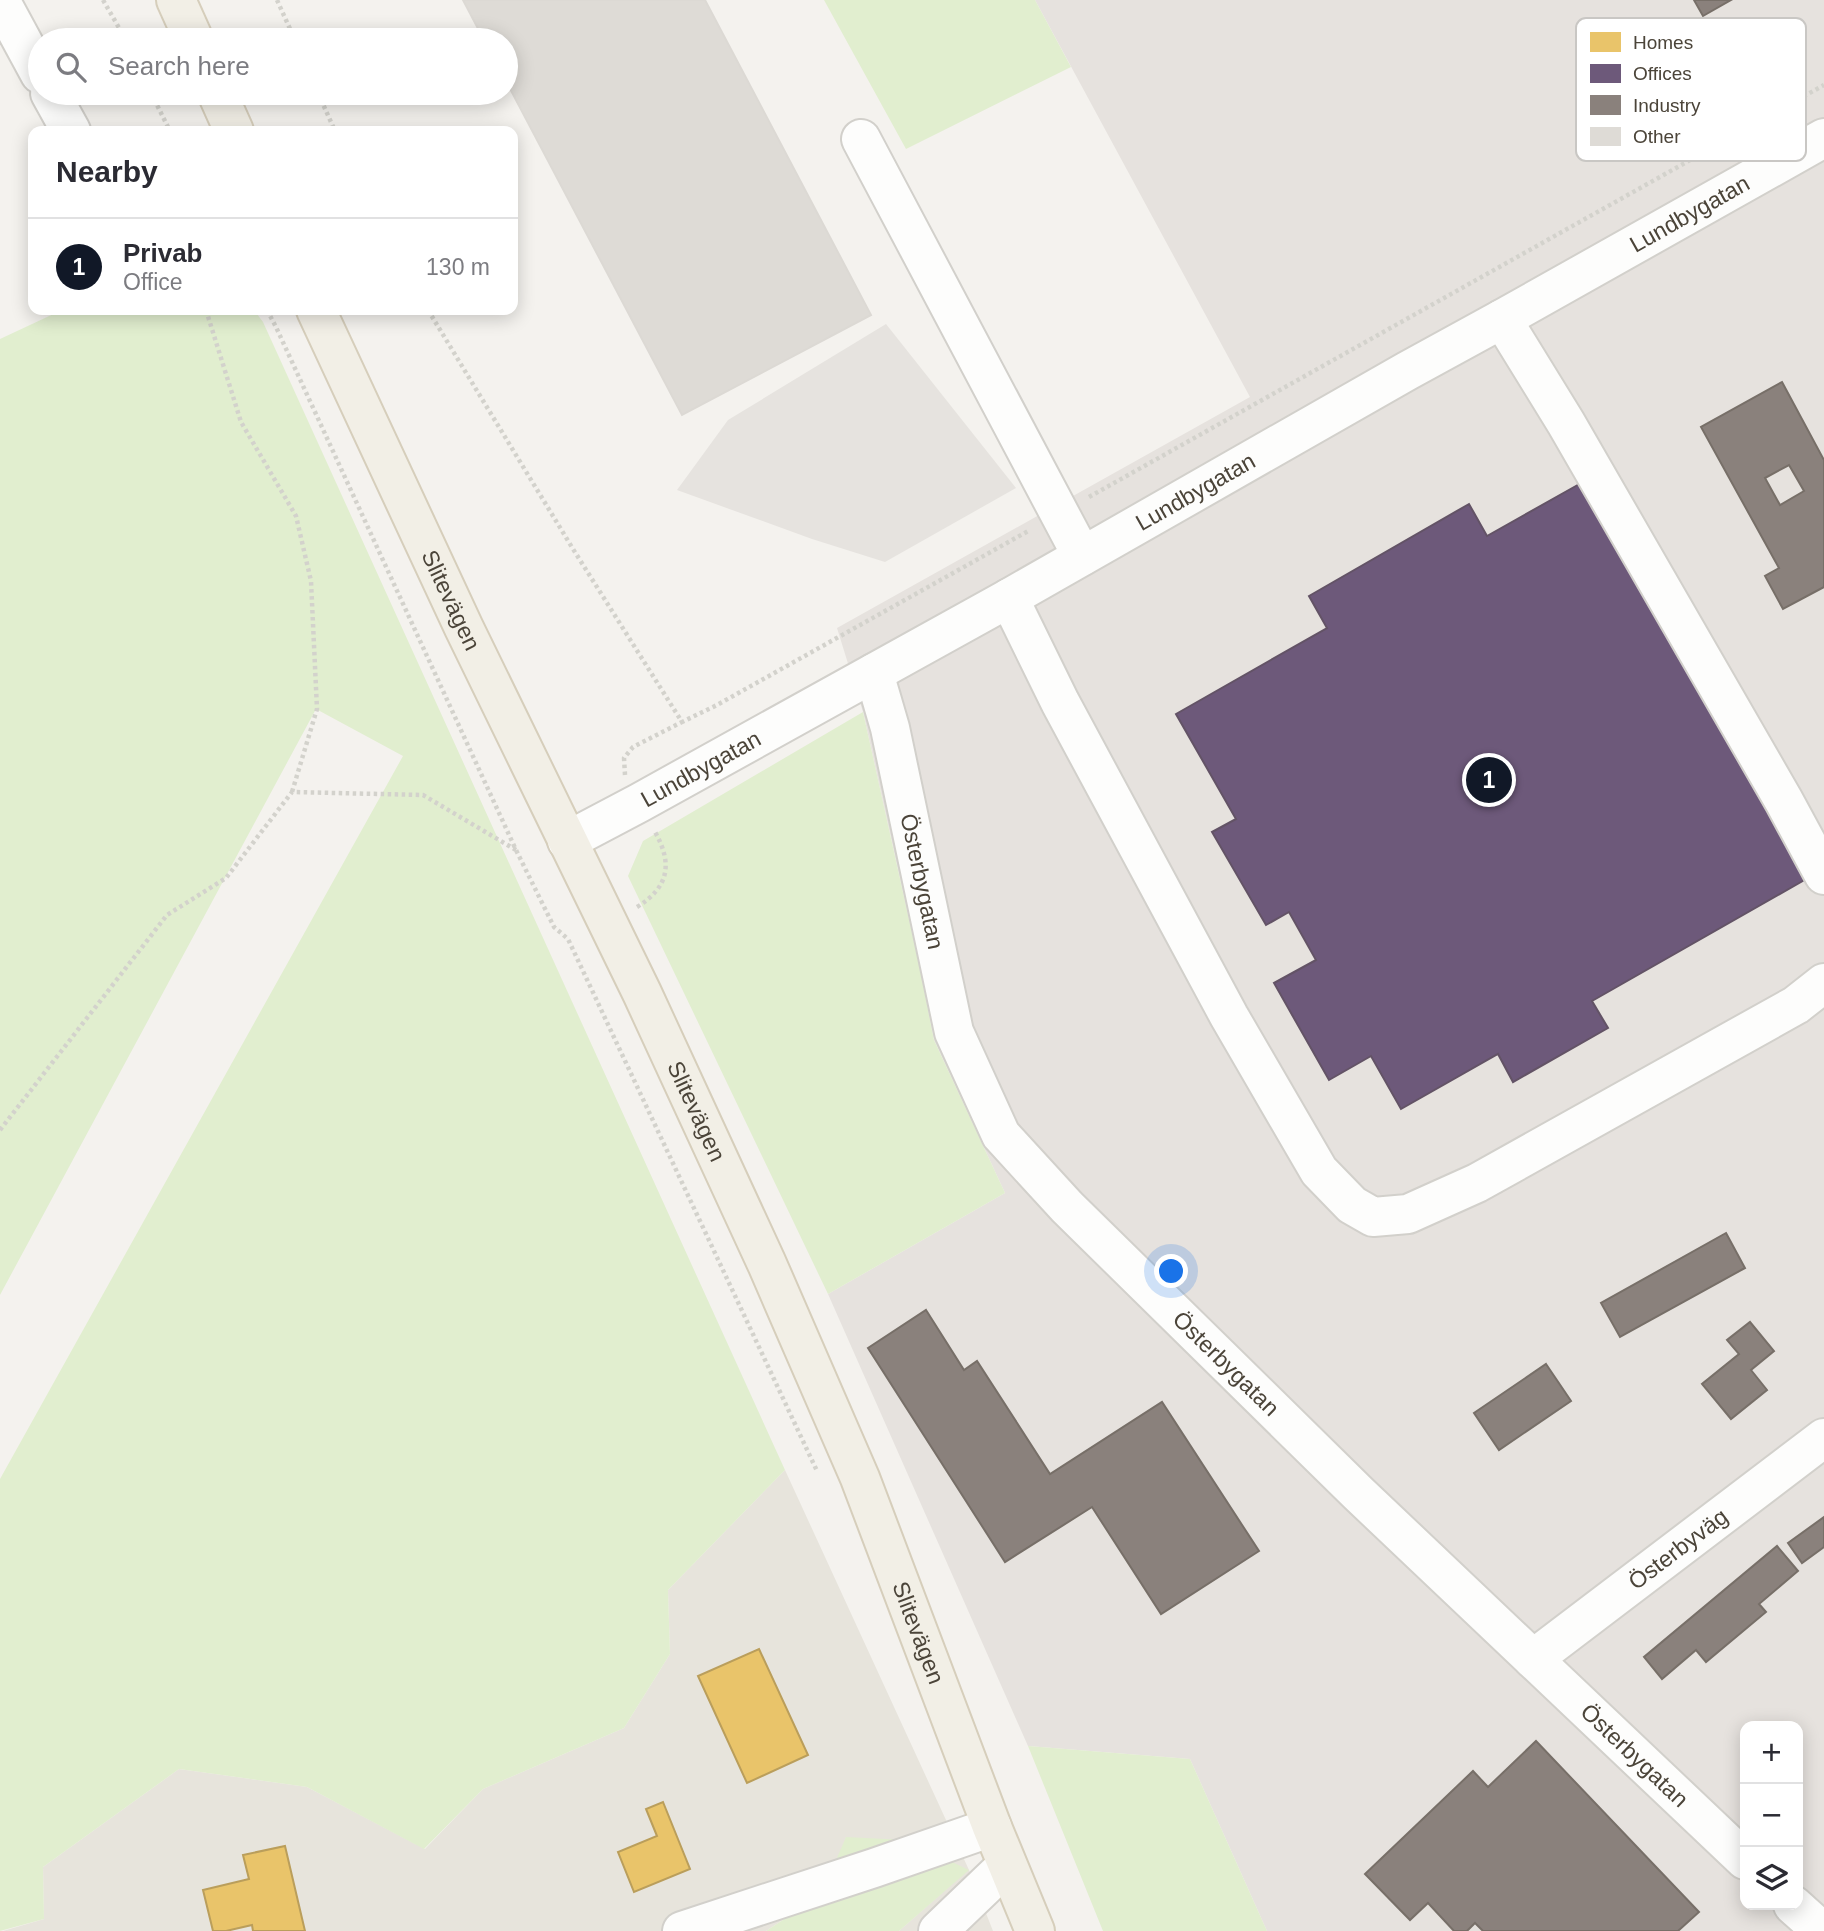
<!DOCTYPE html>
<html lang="en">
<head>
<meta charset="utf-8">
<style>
  :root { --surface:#fff; --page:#f7f7f7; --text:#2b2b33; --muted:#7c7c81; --line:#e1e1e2; --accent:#111827 }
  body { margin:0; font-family:Helvetica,sans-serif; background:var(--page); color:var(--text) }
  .controls { position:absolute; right:21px; bottom:21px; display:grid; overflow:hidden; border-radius:14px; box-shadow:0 4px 18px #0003 }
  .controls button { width:63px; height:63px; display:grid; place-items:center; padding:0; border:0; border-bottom:2px solid var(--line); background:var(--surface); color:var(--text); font:35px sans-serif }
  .you { position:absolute; left:1172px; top:1272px; width:24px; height:24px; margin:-18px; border:5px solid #fff; border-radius:50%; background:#1a73e8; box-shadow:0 0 0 10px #1a73e833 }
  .badge { display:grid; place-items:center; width:46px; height:46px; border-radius:50%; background:var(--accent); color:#fff; font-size:23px; font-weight:700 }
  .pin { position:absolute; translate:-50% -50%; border:4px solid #fff; box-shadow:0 2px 7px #0006 }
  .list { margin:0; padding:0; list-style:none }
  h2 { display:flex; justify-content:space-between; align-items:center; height:91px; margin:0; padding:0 28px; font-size:30px }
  h2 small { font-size:23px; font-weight:400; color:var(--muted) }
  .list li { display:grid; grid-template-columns:46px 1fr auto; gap:21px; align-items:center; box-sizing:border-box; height:98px; padding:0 28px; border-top:2px solid var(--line) }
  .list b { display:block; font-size:26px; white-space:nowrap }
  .list p { margin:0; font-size:23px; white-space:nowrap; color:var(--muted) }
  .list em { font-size:23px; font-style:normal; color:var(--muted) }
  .icon { flex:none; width:38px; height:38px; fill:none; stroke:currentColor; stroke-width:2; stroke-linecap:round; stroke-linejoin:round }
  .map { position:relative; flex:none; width:1824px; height:1931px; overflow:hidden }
  .search { position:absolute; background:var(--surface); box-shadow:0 4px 18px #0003; left:28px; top:28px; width:490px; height:77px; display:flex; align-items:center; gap:18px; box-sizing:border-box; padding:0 24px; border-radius:38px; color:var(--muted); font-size:26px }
  .panel { position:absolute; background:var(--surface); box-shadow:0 4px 18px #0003; left:28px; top:126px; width:490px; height:189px; border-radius:14px }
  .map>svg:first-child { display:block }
  .residential { fill:#e7e4dc }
  .industrial { fill:#e6e2de; fill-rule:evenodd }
  .green { fill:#e1eecf }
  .parking { fill:#e6e3df }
  .homes { fill:#e9c46a; stroke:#ba9e5b; stroke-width:2 }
  .offices { fill:#6d597a; stroke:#635366; stroke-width:2 }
  .industry { fill:#8a817c; stroke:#776f68; stroke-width:2; fill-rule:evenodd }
  .building { fill:#dedbd6; stroke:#dcd9d4; stroke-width:2 }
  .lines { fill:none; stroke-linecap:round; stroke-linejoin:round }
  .minor-casing { stroke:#d2d0cb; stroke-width:42 }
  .major-casing { stroke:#d6cebb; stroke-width:42 }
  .path { stroke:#d3d2cc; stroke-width:4.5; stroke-dasharray:3.5 3.5; stroke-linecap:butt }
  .minor { stroke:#fdfdfc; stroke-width:38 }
  .major { stroke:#f2efe6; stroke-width:38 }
  .labels { text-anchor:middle; stroke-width:7; stroke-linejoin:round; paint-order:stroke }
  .street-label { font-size:23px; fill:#4b4439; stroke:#fff }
  .key { fill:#fff; stroke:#c9c7c4; stroke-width:2 }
  .key-label { font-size:19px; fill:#4b4439 }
</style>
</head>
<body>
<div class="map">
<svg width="1824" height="1931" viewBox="0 0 1824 1931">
  <rect width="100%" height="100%" fill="#f4f2ee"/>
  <!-- residential -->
  <path class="residential" d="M785 1470 969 1870 993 1931H899L968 1870 821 1895 766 1931H3L44 1919 43 1867 179 1769 307 1787 425 1849 483 1789 624 1728 670 1654 668 1590Z"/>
  <!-- industrial -->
  <path class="industrial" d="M1035 0H1824V1931H1267L1190 1759 1028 1746 828 1294 1005 1193 934 1040 920 969 863 712 837 628 1250 397ZM1745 1726H1798V1905H1745Z"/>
  <!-- green -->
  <path class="green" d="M824 0H1035L1071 67 906 149Z
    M62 310H254L263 322 785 1470 668 1590 670 1654 624 1728 483 1789 424 1849 307 1787 179 1769 43 1867 44 1919 0 1931V1479L403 756 316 709 0 1295V339Z
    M863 712 920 969 934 1040 1005 1193 828 1294 628 876 643 841Z
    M1028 1746 1190 1759 1267 1931H1103Z
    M846 1837 905 1840 969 1870 899 1931H766L821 1895Z"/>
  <!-- parking -->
  <path class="parking" d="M886 324 1016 488 885 562 812 539 677 490 728 420Z"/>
  <!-- homes -->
  <path class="homes" d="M759 1649 808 1755 747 1783 698 1676Z
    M663 1802 690 1869 634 1892 618 1852 657 1836 646 1809Z
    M285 1846 305 1931H253L252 1925 226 1931H213L203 1890 249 1879 243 1855Z"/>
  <!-- offices -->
  <path class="offices" d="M1583 482 1808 878 1592 1001 1608 1028 1513 1082 1498 1054 1401 1109 1371 1056 1329 1080 1274 983 1316 960 1289 912 1266 925 1212 832 1236 819 1176 714 1327 628 1309 596 1469 504 1487 536Z"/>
  <!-- industry -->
  <path class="industry" d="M1694 0H1731L1703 16Z
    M1782 382 1824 460V587L1783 609 1765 576 1779 568 1701 427ZM1789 465 1804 491 1780 505 1765 478Z
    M1726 1233 1745 1268 1620 1337 1601 1303Z
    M926 1310 964 1370 977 1361 1050 1474 1162 1402 1259 1551 1161 1614 1092 1507 1005 1562 868 1348Z
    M1750 1322 1774 1351 1751 1370 1767 1390 1731 1419 1702 1384 1739 1354 1727 1340Z
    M1546 1364 1571 1401 1499 1450 1474 1413Z
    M1824 1517V1547L1802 1563 1788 1543Z
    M1777 1546 1798 1571 1759 1604 1766 1612 1706 1662 1696 1650 1662 1679 1644 1657Z
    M1536 1741 1699 1912 1678 1931H1483L1475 1923 1467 1931H1454L1428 1903 1410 1920 1365 1874 1473 1771 1488 1787Z"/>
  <!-- building -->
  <path class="building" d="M463 0H705L871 315 682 415 506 81V40H484Z"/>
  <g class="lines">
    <!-- minor casing -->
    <g class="minor-casing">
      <g id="minor">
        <path d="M0 0 40 74"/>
        <path d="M50 93 71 131"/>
        <path d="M861 139 1082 556"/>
        <path d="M1502 319 1566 423 1784 801 1824 875"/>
        <path d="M1009 598 1060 702 1229 1016 1319 1171 1352 1205 1373 1217 1408 1214 1477 1183 1796 1005 1824 983"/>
        <path id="s1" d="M874 673 890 728 954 1032 1001 1135 1067 1207 1358 1493 1745 1860"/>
        <path id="s2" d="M567 841 639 803 1009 598 1407 371 1502 319 1824 138"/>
        <path id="s3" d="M1533 1659 1824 1438"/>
        <path d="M1793 1905 1822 1931"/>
        <path d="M682 1931 874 1868 992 1827"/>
        <path d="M938 1931 1007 1865"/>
      </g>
    </g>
    <!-- major casing -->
    <g class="major-casing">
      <g id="major">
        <path d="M176 0 194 40"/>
        <path d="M217 93 234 131"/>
        <path id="s4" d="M316 310 464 628 642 993 767 1264 860 1478 992 1827 1035 1931"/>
      </g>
    </g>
    <!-- path -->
    <path class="path" d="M103 0 126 40
      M277 0 295 40
      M151 93 170 131
      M318 93 335 131
      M206 310 241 422 296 516 311 581 317 709 292 792
      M267 310 276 327 516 850 554 927 568 939 817 1471
      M428 310 573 549 682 722 717 705 1030 530
      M1089 497 1824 85
      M625 775 624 758 633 747 682 722
      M637 907C669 887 673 864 655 832
      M0 1130 167 915 226 878 292 792 423 795 516 850"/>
    <!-- minor -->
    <use href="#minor" class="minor"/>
    <!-- major -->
    <use href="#major" class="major"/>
  </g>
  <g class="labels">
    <!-- street labels -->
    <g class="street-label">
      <text dy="8" stroke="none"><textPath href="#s2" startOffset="1286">Lundbygatan</textPath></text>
      <text dy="8" stroke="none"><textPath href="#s2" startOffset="719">Lundbygatan</textPath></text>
      <text dy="8" stroke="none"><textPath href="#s4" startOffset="320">Slitevägen</textPath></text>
      <text dy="8" stroke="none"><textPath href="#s2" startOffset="152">Lundbygatan</textPath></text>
      <text dy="8" stroke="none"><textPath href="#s1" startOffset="214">Österbygatan</textPath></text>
      <text dy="8" stroke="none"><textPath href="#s4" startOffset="887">Slitevägen</textPath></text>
      <text dy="8" stroke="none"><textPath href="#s1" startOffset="802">Österbygatan</textPath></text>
      <text dy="8" stroke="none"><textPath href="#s3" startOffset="182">Österbyväg</textPath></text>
      <text dy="8" stroke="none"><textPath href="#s4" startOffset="1454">Slitevägen</textPath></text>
      <text dy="8" stroke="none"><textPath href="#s1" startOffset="1368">Österbygatan</textPath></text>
    </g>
  </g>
  <!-- legend -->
  <rect x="1576" y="18" width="230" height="143" rx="10" class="key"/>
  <rect x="1590" y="32" width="31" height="20" fill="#e9c46a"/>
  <rect x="1590" y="64" width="31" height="19" fill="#6d597a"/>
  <rect x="1590" y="95" width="31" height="20" fill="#8a817c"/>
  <rect x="1590" y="127" width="31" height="19" fill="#dedbd6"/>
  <g class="key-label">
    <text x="1633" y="49">Homes</text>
    <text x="1633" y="80">Offices</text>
    <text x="1633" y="112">Industry</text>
    <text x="1633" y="143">Other</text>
  </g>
</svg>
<div class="controls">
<button>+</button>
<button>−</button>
<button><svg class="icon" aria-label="layers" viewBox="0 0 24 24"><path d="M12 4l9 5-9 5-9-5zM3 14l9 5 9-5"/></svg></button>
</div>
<div class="you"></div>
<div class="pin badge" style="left:1489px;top:780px">1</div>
<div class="search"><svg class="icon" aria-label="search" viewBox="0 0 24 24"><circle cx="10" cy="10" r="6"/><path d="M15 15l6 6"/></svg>Search here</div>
<section class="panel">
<h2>Nearby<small></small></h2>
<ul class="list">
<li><span class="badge">1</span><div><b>Privab</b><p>Office</p></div><em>130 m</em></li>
</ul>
</section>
</div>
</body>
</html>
